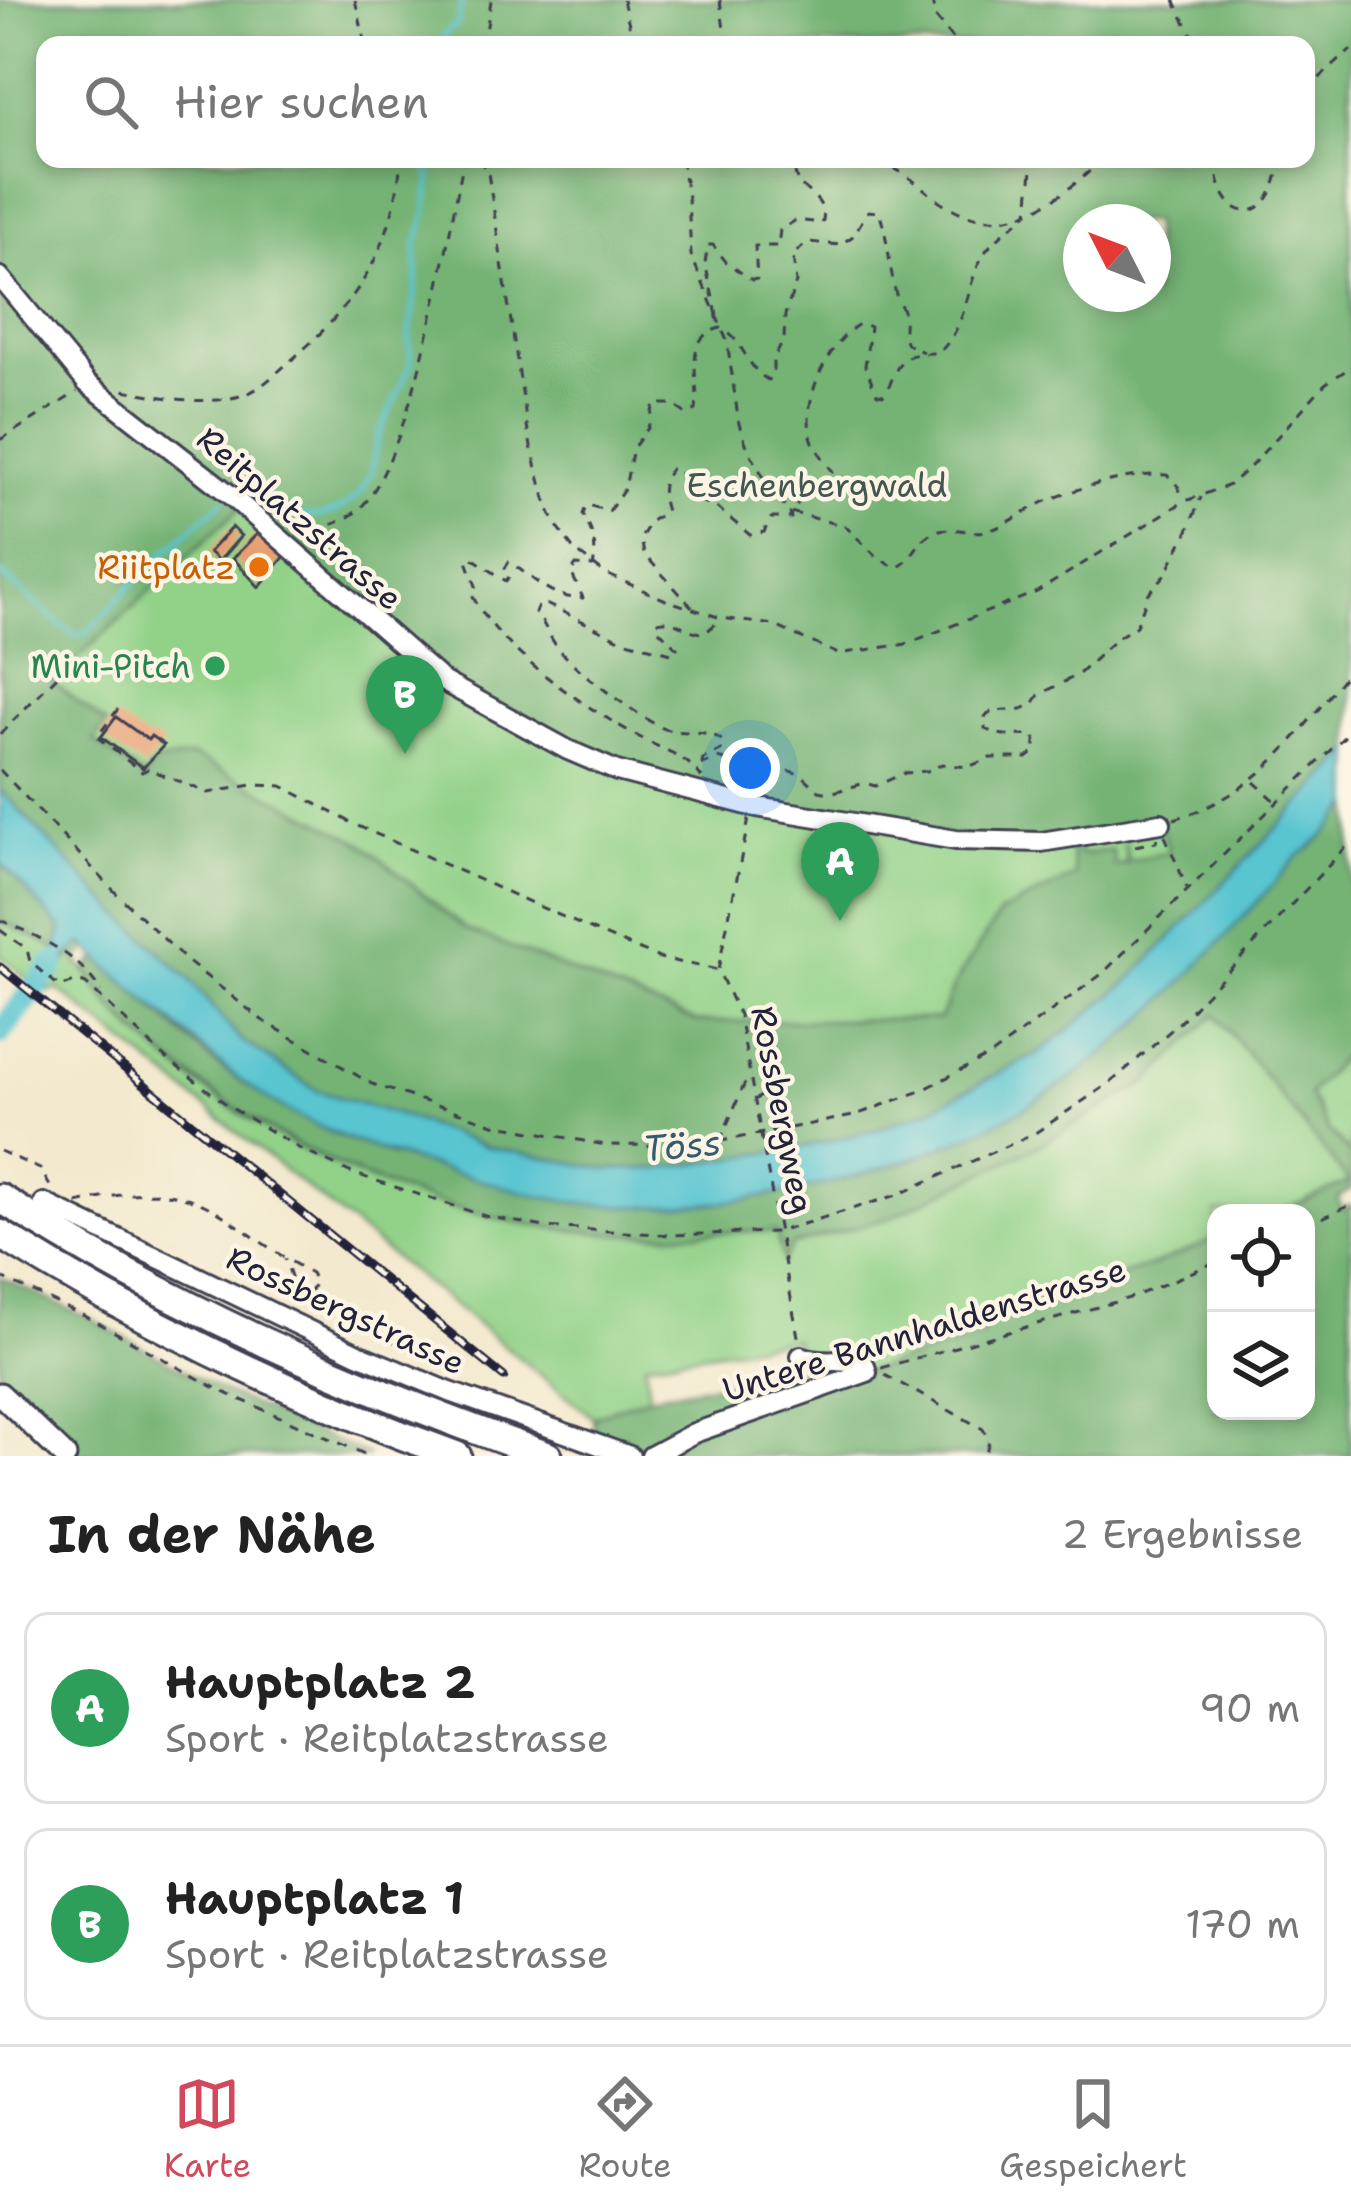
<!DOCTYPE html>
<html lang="de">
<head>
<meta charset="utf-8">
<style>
  :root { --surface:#fff; --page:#f6f6f6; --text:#222; --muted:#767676; --line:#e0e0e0; --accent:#d1495b }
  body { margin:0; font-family:"Shantell Sans",sans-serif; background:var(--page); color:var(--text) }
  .controls { position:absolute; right:36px; bottom:36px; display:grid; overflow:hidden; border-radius:24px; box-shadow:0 6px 18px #0003 }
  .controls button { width:108px; height:108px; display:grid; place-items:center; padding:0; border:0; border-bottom:3px solid var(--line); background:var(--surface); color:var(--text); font:60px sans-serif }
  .compass { position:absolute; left:1063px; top:204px; width:108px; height:108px; border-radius:50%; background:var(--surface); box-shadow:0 6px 18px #0003; rotate:312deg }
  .you { position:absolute; left:750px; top:768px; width:42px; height:42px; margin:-30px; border:9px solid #fff; border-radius:50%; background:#1a73e8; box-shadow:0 0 0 18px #1a73e833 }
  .badge { display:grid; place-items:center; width:78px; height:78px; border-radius:50%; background:var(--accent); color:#fff; font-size:39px; font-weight:700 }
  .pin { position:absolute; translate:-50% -99px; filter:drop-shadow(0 3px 6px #0008) }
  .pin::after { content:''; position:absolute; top:63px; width:42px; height:36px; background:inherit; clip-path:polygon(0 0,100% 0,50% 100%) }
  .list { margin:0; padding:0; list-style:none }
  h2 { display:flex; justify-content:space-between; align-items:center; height:156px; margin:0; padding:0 48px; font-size:51px }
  h2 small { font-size:39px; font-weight:400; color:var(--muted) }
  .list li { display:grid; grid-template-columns:78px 1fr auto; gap:36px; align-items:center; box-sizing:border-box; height:192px; margin:0 24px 24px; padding:0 24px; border:3px solid var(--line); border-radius:24px }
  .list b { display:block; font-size:45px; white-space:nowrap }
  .list p { margin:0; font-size:39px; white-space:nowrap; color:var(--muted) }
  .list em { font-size:39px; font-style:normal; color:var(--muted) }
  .icon { flex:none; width:66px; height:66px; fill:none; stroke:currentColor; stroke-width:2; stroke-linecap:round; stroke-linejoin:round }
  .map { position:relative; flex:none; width:1351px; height:1456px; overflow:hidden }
  .search { position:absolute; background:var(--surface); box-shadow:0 6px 18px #0003; left:36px; right:36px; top:36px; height:132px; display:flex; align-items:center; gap:30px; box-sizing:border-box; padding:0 42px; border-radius:24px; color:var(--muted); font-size:45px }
  .sheet { height:588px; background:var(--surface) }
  nav { display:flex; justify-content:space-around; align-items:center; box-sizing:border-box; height:168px; border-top:3px solid var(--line); background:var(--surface); font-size:33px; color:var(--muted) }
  nav a { display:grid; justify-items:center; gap:6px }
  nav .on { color:var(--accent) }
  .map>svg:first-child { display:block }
  .green { fill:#91d188; stroke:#5a7a62; stroke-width:3 }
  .forest { fill:#74b374; stroke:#4b6a58; stroke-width:3; fill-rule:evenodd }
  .water { fill:#59c5d1; stroke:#3e7486; stroke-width:3 }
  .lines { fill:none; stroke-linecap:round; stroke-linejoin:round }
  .stream { stroke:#59c5d1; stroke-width:4.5 }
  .river { stroke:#59c5d1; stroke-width:24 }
  .building { fill:#e89e71 }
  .minor-casing { stroke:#414051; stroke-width:24 }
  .major-casing { stroke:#414051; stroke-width:27 }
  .highway-casing { stroke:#414051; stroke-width:33 }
  .path { stroke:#414051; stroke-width:3; stroke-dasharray:9 9; stroke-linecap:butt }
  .minor { stroke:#fff; stroke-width:18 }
  .major { stroke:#fff; stroke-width:21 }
  .highway { stroke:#fff; stroke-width:27 }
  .rail-casing { stroke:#22223b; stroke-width:9 }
  .rail { stroke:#fcf5e5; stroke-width:4.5; stroke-dasharray:14; stroke-linecap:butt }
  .food-dot { fill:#e8710a; stroke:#fcf5e5; stroke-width:4.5 }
  .leisure-dot { fill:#2e9e5b; stroke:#fcf5e5; stroke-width:4.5 }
  .labels { text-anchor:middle; stroke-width:9; stroke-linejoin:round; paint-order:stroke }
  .park-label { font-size:33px; fill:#435752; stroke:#fcf5e5 }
  .street-label { font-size:33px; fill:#22223b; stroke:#fcf5e5 }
  .food-label { font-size:33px; fill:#c56008; stroke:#fcf5e5; text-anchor:end }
  .leisure-label { font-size:33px; fill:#27864d; stroke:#fcf5e5; text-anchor:end }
  .water-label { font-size:36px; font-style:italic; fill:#355b70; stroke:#fcf5e5 }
</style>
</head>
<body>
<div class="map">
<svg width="1351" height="1456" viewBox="0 0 1351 1456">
  <rect width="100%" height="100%" fill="#fcf5e5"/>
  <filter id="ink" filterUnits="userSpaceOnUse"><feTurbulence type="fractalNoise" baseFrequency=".00833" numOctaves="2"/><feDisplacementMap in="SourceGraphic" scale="24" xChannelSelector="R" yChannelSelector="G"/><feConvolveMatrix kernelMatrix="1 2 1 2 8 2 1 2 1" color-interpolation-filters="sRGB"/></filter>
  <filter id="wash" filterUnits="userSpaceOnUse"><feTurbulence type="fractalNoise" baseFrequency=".004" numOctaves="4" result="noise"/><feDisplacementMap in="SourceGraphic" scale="48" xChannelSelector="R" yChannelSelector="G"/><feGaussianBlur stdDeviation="2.7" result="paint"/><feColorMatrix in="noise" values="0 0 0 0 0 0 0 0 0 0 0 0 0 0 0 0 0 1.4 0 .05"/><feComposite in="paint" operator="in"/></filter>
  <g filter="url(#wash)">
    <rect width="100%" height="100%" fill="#f3e9ce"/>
    <!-- green -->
    <path class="green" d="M243 506 1161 823 1170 852 1075 876 1000 913 955 983 940 1019 697 1022 465 929 362 843 145 778 94 741 106 724 51 682Z
      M0 920 57 949 31 983 0 955Z
      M80 944 87 948 76 961C89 972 94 983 104 997 119 1017 143 1038 162 1055 283 1160 444 1222 604 1233 662 1237 719 1229 777 1232L783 1259 792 1245 889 1218 1032 1149 1148 1082 1214 1013 1350 1182 1277 1213H1216V1239L1157 1264 987 1318 983 1337 867 1372 796 1355 794 1339 645 1363 649 1396 593 1417 58 989 43 993Z
      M1351 1046V1154L1328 1130 1309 1094Z"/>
    <!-- forest -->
    <path class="forest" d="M0 0H1351V751L1127 983 1040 1052 931 1109 875 1130 801 1148 656 1169H608L554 1161 487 1147 406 1117 318 1091 239 1039 189 979 104 899 0 790ZM45 45H1306V159H45ZM1081 222H1153V294H1081ZM242 506 444 682 594 762 751 806 1003 843 1160 824 1169 852 1129 861 1124 841 1127 864 1115 866 1112 850 1080 855 1078 843 1070 844 1075 876 1000 913 955 983 940 1019 697 1022 465 929 362 843 193 756 155 763 144 778 94 741 106 724 52 682Z
      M1351 805V1046L1309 1094 1328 1130 1351 1154V1189L1338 1198 1342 1209 1351 1205V1456H622L594 1433 593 1417 649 1396 797 1371 796 1355 868 1372 982 1337 987 1318 1157 1264 1216 1239V1411H1306V1213H1277L1349 1182 1215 1014 1148 1082 1032 1149 889 1218 792 1245 783 1261 776 1232C718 1229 660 1238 602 1233 450 1222 308 1166 188 1074 159 1053 129 1028 106 1000 98 991 94 979 86 970L97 958 216 1064 279 1106 334 1134 392 1155 553 1199 655 1206 750 1199 833 1182 916 1158 1030 1105 1202 960 1300 853 1311 848Z
      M0 862 60 926 62 936 57 949 0 920Z
      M0 1277 95 1321 219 1390 369 1456H65L0 1394Z"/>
    <!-- water -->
    <path class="water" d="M1351 751V805C1336 822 1320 844 1300 854 1227 935 1156 1019 1066 1082 934 1173 712 1228 554 1199 518 1192 483 1180 448 1171 390 1154 332 1137 279 1106 236 1081 203 1048 165 1016 137 992 109 970 83 944L68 956 43 993 31 983 57 949 62 929 0 862V790L104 899 189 979 239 1039 318 1091 406 1117 487 1147 608 1169H656L801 1148 875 1130 931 1109 1040 1052 1127 983Z"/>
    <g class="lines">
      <!-- stream -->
      <path class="stream" d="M438 45 447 31 458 24 462 0
        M239 492 244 490 289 515 321 516 339 510 359 495 372 471 377 439 411 364 409 340 417 278 416 246 426 214 431 176 420 159
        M0 573 65 628 75 635 86 633 155 561 223 501"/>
      <!-- river -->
      <path class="river" d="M0 1033 54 964"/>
    </g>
    <g id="blocks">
      <!-- building -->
      <path class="building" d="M232 527 241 536 219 561 209 552Z
        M260 531 286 555 259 587 233 558Z
        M116 717 148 740 151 736 164 745 143 768 101 737Z"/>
    </g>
  </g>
  <g filter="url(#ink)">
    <use href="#blocks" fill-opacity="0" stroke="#414051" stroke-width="3"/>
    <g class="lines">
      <!-- minor casing -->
      <g class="minor-casing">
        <path id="minor" d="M0 277 87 383 229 494 444 682 568 750 617 771 751 806 956 840 1041 842 1161 823
          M44 1203 358 1354 450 1392 630 1456
          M651 1456 694 1433 867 1372 864 1364C843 1356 822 1365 801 1356"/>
      </g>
      <!-- major casing -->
      <g class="major-casing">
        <path id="major" d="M0 1394 65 1456"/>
      </g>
      <!-- highway casing -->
      <g class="highway-casing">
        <path id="highway" d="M0 1198C173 1309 355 1388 548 1456
          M0 1234C145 1325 296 1398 457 1456"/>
      </g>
      <!-- path -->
      <path class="path" d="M355 0 366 45
        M623 0 634 45
        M720 0 726 45
        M932 0 935 17 958 45
        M1174 0 1197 45
        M484 45 491 0
        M1306 90 1351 50
        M479 159 488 173 529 438 545 498 554 522 574 550 606 574 666 600 721 618 773 625 838 654 906 644 1037 592 1183 502 1229 485 1251 466 1325 384 1351 367
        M681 159 688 198 691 255 727 341 739 424 748 449 774 496 790 512 845 526 878 558 896 568C914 561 917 537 936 531 954 525 972 536 991 530 1011 523 1029 508 1049 500 1084 486 1130 473 1167 475L1178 486 1183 500
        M753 159C792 184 830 153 870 160 895 164 915 182 934 197 998 245 1052 207 1103 159
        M1216 159C1217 227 1274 230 1280 159
        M717 315 705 263 708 245H713L727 263 752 280 757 279 755 246H778L780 230 796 220 822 223C829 206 811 193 798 184L795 173
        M124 390C161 397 206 407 243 395 260 390 275 374 288 363 357 304 393 251 401 159
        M0 440 77 392
        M296 530C317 530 340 525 357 511 412 464 448 235 464 159
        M692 607 644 554 641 538 651 521 666 511C661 496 660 482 671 469H677L697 500 716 507 750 535 764 532 771 518H791L790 512C804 500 800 489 822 488L835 475C828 464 818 453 813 442 798 404 828 341 861 323L870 327 865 366 877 394 884 395C903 362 893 353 938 353 967 328 965 291 981 259 991 239 1013 228 1028 212L1033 159
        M118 709 97 737 142 772 148 769 208 793 252 785 282 786 358 826 597 932 659 958 718 970
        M0 734 59 674 68 670
        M702 764 703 759 721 750 723 741C706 726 680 737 660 727 631 711 574 670 555 644 547 633 545 623 535 613L539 604 548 605 620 639 675 654 677 648 657 628V622C676 617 686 633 705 633L720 620
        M701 765 717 758 747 765 775 766 802 775 819 791 830 793 865 783 875 786 905 773 927 771 942 764 968 767 990 758H1027L1035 752V737C1017 732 1007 740 985 729V717L992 711 1022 709 1033 704 1039 695 1079 674 1117 638 1136 626 1149 593 1165 575 1187 533 1201 497
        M0 770 116 893 187 961 262 1020 372 1084 494 1124 605 1145 695 1146 853 1116 921 1091 992 1054 1102 974 1351 730
        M702 778C687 755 664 751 641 738 585 707 503 654 473 597L476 586 467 561 471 557 506 581 510 575 505 568 509 562C533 577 552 600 583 598L571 572 576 565 593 566C598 546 592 531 583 514L587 505 609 511 625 488 633 448 648 428 654 404H672L686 414 696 410C701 380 680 337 721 328 745 341 745 367 768 380L773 374V358L784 341 785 315 796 282 793 255 808 242 840 245 853 236 868 211 879 212C889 240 889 270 897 298 899 304 904 309 904 316 905 328 902 333 907 344L923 352
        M1254 782 1278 803
        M749 819 718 970 739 1015 799 1342
        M1174 819C1259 795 1298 734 1351 668
        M1165 836 1187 888
        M1135 846 1156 842 1157 838
        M0 920C38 936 80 955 101 992
        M0 930 27 949 30 962 60 987 78 981 86 984 162 1055 230 1107 302 1150 352 1173 485 1216 544 1227 672 1235 777 1232 897 1195 1035 1133 1110 1083 1177 1025 1351 842
        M754 1100 783 1084
        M771 1130 780 1148
        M720 1141 747 1078
        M0 1151 40 1169 50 1186
        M77 1203C211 1173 207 1216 311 1273L315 1281 311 1290 304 1294 296 1291 285 1259
        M1306 1225 1351 1205
        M0 1277 95 1321 219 1390 369 1456
        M308 1294 452 1374
        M881 1368 1133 1297 1216 1262
        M885 1375 983 1429 989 1441 985 1456"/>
      <!-- minor -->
      <use href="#minor" class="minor"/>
      <!-- major -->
      <use href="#major" class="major"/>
      <!-- highway -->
      <use href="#highway" class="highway"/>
      <!-- rail casing -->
      <g class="rail-casing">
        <path id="rail" d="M0 967 504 1377"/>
      </g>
      <!-- rail -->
      <use href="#rail" class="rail"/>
    </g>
  </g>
  <!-- markers -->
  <circle class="food-dot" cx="259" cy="567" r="12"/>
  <circle class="leisure-dot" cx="215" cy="666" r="12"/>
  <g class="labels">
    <!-- park labels -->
    <g class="park-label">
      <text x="817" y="497">Eschenbergwald</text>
    </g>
    <!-- street labels -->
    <g class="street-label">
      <text transform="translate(300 518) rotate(41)" y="12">Reitplatzstrasse</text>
      <text transform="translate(783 1110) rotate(79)" y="12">Rossbergweg</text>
      <text transform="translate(346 1310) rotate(25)" y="12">Rossbergstrasse</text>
      <text transform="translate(924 1329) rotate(-17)" y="12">Untere Bannhaldenstrasse</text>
    </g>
    <!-- food labels -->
    <g class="food-label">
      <text x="235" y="579">Riitplatz</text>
    </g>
    <!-- leisure labels -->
    <g class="leisure-label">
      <text x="191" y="678">Mini-Pitch</text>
    </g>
    <!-- water labels -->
    <g class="water-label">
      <text transform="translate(682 1145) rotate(-5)" y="13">Töss</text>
    </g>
  </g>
</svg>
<div class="controls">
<button><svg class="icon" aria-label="locate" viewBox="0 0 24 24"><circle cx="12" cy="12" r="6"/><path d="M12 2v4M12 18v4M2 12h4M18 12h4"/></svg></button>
<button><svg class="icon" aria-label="layers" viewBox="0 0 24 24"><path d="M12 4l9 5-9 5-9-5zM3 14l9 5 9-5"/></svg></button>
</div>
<svg class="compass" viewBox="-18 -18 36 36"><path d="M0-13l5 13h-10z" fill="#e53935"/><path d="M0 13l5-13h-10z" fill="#767676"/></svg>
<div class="you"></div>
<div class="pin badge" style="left:840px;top:921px;background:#2e9e5b">A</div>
<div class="pin badge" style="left:405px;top:754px;background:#2e9e5b">B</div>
<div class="search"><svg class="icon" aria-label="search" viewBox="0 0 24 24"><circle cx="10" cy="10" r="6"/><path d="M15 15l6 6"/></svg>Hier suchen</div>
</div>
<section class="sheet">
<h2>In der Nähe<small>2 Ergebnisse</small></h2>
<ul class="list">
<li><span class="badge" style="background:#2e9e5b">A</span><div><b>Hauptplatz 2</b><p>Sport · Reitplatzstrasse</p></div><em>90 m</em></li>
<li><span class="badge" style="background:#2e9e5b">B</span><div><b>Hauptplatz 1</b><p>Sport · Reitplatzstrasse</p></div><em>170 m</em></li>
</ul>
</section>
<nav>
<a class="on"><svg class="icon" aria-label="map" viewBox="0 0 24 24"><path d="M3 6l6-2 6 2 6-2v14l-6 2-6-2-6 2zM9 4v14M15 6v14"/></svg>Karte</a>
<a><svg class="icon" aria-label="directions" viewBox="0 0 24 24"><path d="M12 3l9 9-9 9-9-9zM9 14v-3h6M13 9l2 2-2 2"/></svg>Route</a>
<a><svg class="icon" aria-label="saved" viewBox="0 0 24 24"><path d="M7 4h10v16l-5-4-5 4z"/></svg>Gespeichert</a>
</nav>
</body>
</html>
